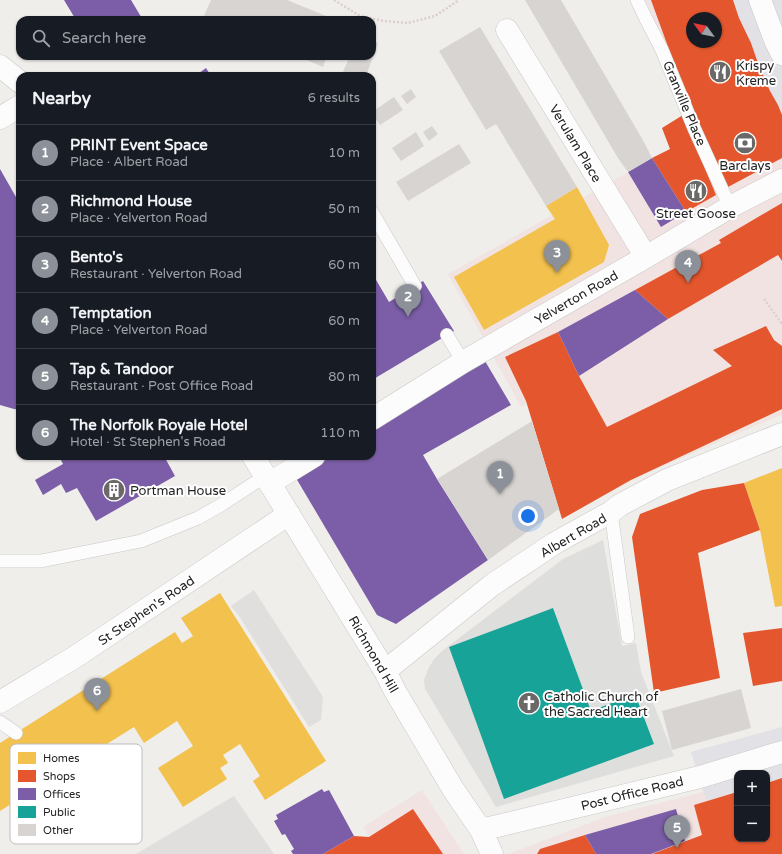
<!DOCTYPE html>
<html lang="en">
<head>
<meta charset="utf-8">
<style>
  :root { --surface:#171b24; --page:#20242c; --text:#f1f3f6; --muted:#9ea1a6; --line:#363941; --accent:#8c9099 }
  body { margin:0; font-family:"Varela Round",sans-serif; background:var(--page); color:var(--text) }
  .controls { position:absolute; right:12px; bottom:12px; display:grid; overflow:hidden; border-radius:8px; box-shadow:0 1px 3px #0004 }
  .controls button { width:36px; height:36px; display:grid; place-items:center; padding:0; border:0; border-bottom:1px solid var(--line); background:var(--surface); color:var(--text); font:20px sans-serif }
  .compass { position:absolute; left:686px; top:12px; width:36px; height:36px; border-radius:50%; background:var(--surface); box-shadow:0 1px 3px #0004; rotate:303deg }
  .you { position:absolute; left:528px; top:516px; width:14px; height:14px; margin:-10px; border:3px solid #fff; border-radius:50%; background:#1a73e8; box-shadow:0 0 0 6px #1a73e833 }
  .badge { display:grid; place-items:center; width:26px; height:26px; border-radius:50%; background:var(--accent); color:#fff; font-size:13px; font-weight:700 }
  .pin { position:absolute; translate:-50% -33px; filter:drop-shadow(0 1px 2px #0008) }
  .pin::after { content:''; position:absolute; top:21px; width:14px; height:12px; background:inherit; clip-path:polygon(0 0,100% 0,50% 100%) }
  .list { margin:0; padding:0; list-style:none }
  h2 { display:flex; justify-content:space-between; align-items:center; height:52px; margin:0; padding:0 16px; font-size:17px }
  h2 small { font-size:13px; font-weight:400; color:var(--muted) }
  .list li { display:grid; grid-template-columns:26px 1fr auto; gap:12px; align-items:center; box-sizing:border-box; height:56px; padding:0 16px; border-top:1px solid var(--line) }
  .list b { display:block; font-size:15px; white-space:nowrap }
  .list p { margin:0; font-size:13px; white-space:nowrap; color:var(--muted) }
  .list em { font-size:13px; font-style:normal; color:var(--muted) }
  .icon { flex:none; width:22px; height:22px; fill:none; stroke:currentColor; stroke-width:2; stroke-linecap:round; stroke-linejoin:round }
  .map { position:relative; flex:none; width:782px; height:854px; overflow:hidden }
  .search { position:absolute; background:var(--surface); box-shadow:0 1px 3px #0004; left:16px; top:16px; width:360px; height:44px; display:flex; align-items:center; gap:10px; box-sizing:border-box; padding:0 14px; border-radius:12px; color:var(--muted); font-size:15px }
  .panel { position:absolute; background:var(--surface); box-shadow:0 1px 3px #0004; left:16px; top:72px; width:360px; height:388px; border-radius:12px }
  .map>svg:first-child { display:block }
  .commercial { fill:#f1e3e1; fill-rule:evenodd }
  .religious { fill:#dededc }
  .parking { fill:#e0dfde }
  .plaza { fill:#e2e1e5 }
  .homes { fill:#f2c14e }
  .shops { fill:#e4572e; fill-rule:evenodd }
  .offices { fill:#7b5ea7 }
  .public { fill:#17a398 }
  .building { fill:#d7d4d2 }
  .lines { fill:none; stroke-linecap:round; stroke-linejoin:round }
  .lane-casing { stroke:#c9c8c7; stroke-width:14 }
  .street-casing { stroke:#c9c8c7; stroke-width:23 }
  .path { stroke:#dccecd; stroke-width:2.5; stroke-dasharray:2 2; stroke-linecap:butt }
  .lane { stroke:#fdfcfc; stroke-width:13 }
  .street { stroke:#fdfcfc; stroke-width:22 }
  .labels { text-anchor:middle; stroke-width:4; stroke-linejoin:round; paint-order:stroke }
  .poi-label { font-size:13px; fill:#222; stroke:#fff; text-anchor:start }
  .street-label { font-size:13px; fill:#222; stroke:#fff }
  .key { fill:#fff; stroke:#bdbdbd; stroke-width:1 }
  .key-label { font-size:11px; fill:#222 }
</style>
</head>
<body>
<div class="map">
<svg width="782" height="854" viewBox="0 0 782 854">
  <rect width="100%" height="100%" fill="#f0eeeb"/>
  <!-- commercial -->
  <path class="commercial" d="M646 0H782V417L781 415 631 480 607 427 579 376 521 407 448 274 623 175 701 135ZM692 18H716V42H692Z
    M782 728V854H508L608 816 703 792 691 752ZM737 773H767V839H737Z
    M422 790 464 854H380L363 827Z"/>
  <!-- religious -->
  <path class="religious" d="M603 540 622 646 636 643 641 672 674 756 496 807 425 689 424 680 428 669 434 659 442 651 563 559Z"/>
  <!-- parking -->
  <path class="parking" d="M254 590 323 697 321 720 309 727 239 616 231 606Z
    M234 796 274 854H136Z"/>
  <!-- plaza -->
  <path class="plaza" d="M733 0H782V117L759 66 751 43 739 18Z
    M782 727V778L767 783V773H737V792L706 801 700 777 691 752Z"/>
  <!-- homes -->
  <path class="homes" d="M577 187 609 245 604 262 484 330 454 277 555 219 546 206Z
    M782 468V606L775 607 760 530 744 483Z
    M220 593 326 761 265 800 253 781 260 776 240 744 223 755 228 763 220 768 227 779 183 807 158 768 193 746 177 721 144 743 134 727 0 811V743L175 632 182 643 193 636 181 618Z"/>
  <!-- shops -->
  <path class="shops" d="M651 0H733L739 18 751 43 759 66 770 91 778 105 782 115V158L728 187 701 129 691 102 679 77ZM692 18H716V42H692Z
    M683 115 716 195 686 212 652 158 670 149 662 128Z
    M782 203V261L778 255 668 319 635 290 721 243 719 240Z
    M766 326 774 340 782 346V409L631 480 562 519 526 401 505 357 558 332 579 376 607 427 732 366 713 350Z
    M744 483 760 530 698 553 720 678 654 693 632 537 640 514 702 490Z
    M782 628V681L753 686 743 633Z
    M782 778V854H652L702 835 694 805 737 792V839H767V783Z
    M413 809 443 854H323L354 836 369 837Z
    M585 835 596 854H537L540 849Z"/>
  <!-- offices -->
  <path class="offices" d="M64 0H131L143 20H76Z
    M206 68 211 76H195Z
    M652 158 686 212 661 227 628 172Z
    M0 169 20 204V410L14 409 0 405Z
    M372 273 389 302 423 281 454 331 372 380Z
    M635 290 668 319 579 376 558 332Z
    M485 361 511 405 423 455 437 479 488 560 396 624 377 615 296 478 331 456H372V431Z
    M59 456H164L175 476 96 521 77 488 66 493 61 484 43 495 35 480 63 464Z
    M322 789 324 792 329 790 354 836 323 854H293L291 851 294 849 285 834 282 835 274 821 278 819 276 815Z
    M676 809 685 841 651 854H596L585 835Z"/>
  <!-- public -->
  <path class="public" d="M553 608 591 711 635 694 654 744 504 799 449 647Z"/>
  <!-- building -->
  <path class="building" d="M211 0H287L336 20H208L203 18Z
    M525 0H561L644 142 652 158 628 172 618 158Z
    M480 27 577 187 546 206 496 124 486 130 439 51Z
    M372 41 378 43 366 76H350L342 74 350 56H372Z
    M297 56H327L323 67Z
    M411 89 416 97 407 104 401 96Z
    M394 97 403 110 380 125 372 113V112Z
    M432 126 438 134 429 141 423 132Z
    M416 132 424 146 401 161 392 148Z
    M459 144 471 163 408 201 396 182Z
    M532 421 559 509 488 560 437 479Z
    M741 689 751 728 672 750 662 711Z"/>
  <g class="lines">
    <!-- lane casing -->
    <g class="lane-casing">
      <path id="lane" d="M637 0 646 19 662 50 694 128 730 207
        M372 212 415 286
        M447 335 463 362
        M611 512 628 637
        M0 561H41L141 541 198 518 221 505 265 476
        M0 722 16 733"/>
    </g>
    <!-- street casing -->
    <g class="street-casing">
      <path id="street" d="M760 0 775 40 782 54
        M507 30 646 257
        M0 66 20 82
        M0 118 20 106
        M372 419 463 362 646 257 730 207 782 180
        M253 456 385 671 395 691 453 789 481 830 492 854
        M270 483 314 456
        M385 671 492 585 555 543 611 512 620 505 667 480 782 434
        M0 702 75 657 289 514
        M481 830 700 777 782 752"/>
    </g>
    <!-- path -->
    <path class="path" d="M334 0 360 16 384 21 408 23 435 16 459 0
      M764 299 782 324"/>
    <!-- lane -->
    <use href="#lane" class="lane"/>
    <!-- street -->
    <use href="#street" class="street"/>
  </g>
  <!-- icons -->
  <defs>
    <g id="restaurant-disc" transform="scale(1.15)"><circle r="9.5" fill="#6a6968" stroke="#fff"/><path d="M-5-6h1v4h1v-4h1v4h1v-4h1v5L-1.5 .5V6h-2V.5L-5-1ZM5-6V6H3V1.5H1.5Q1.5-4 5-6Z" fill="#fff"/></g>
    <g id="bank-disc" transform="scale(1.15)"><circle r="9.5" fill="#6a6968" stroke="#fff"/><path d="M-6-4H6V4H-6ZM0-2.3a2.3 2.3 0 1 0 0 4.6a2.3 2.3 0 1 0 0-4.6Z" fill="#fff"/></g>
    <g id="building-disc" transform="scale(1.15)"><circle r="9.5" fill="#6a6968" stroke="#fff"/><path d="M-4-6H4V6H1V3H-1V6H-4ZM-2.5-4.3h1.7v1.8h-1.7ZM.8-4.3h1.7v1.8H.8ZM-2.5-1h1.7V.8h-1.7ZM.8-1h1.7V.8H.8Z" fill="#fff"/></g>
    <g id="church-disc" transform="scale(1.15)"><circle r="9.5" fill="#6a6968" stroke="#fff"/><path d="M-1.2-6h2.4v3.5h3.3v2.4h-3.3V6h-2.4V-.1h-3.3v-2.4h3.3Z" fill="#fff"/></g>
  </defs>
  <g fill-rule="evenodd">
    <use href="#restaurant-disc" x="720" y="72"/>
    <use href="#bank-disc" x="745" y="143"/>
    <use href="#restaurant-disc" x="696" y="191"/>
    <use href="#building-disc" x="114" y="490"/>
    <use href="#church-disc" x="529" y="703"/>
  </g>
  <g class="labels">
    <!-- poi labels -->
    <g class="poi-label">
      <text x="736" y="70">Krispy<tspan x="736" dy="15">Kreme</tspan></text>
      <text x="745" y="170" text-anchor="middle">Barclays</text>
      <text x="696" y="218" text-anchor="middle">Street Goose</text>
      <text x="130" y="495">Portman House</text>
      <text x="544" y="701">Catholic Church of<tspan x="544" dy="15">the Sacred Heart</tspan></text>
    </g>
    <!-- street labels -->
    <g class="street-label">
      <text transform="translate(685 103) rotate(67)" y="5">Granville Place</text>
      <text transform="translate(576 143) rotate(59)" y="5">Verulam Place</text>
      <text transform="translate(576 297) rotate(-30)" y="5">Yelverton Road</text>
      <text transform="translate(573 535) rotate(-30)" y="5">Albert Road</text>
      <text transform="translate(146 610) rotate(-34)" y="5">St Stephen's Road</text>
      <text transform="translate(374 654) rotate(60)" y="5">Richmond Hill</text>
      <text transform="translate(632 793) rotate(-14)" y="5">Post Office Road</text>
    </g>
  </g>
  <!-- legend -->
  <rect x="10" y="744" width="132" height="100" rx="6" class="key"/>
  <rect x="18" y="752" width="18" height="12" fill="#f2c14e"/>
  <rect x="18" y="770" width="18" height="12" fill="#e4572e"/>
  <rect x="18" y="788" width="18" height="12" fill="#7b5ea7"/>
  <rect x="18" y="806" width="18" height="12" fill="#17a398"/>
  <rect x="18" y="824" width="18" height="12" fill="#d7d4d2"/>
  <g class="key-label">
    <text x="43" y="762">Homes</text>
    <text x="43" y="780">Shops</text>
    <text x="43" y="798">Offices</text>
    <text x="43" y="816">Public</text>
    <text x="43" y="834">Other</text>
  </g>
</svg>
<div class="controls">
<button>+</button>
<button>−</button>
</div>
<svg class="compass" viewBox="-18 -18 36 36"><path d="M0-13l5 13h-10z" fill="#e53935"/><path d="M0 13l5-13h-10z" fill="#9ea1a6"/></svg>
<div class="you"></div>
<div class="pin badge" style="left:500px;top:494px">1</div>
<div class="pin badge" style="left:408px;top:317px">2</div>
<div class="pin badge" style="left:557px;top:273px">3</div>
<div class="pin badge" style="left:688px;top:283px">4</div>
<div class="pin badge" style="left:677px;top:848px">5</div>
<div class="pin badge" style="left:97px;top:711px">6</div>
<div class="search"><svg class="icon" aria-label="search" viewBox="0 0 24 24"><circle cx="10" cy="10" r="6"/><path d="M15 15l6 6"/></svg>Search here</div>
<section class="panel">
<h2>Nearby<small>6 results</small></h2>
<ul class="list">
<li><span class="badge">1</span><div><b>PRINT Event Space</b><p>Place · Albert Road</p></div><em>10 m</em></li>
<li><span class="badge">2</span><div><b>Richmond House</b><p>Place · Yelverton Road</p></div><em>50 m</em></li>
<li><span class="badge">3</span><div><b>Bento's</b><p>Restaurant · Yelverton Road</p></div><em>60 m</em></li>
<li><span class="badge">4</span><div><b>Temptation</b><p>Place · Yelverton Road</p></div><em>60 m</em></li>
<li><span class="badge">5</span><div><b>Tap &amp; Tandoor</b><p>Restaurant · Post Office Road</p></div><em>80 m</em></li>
<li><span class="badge">6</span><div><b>The Norfolk Royale Hotel</b><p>Hotel · St Stephen's Road</p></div><em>110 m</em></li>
</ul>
</section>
</div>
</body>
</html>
